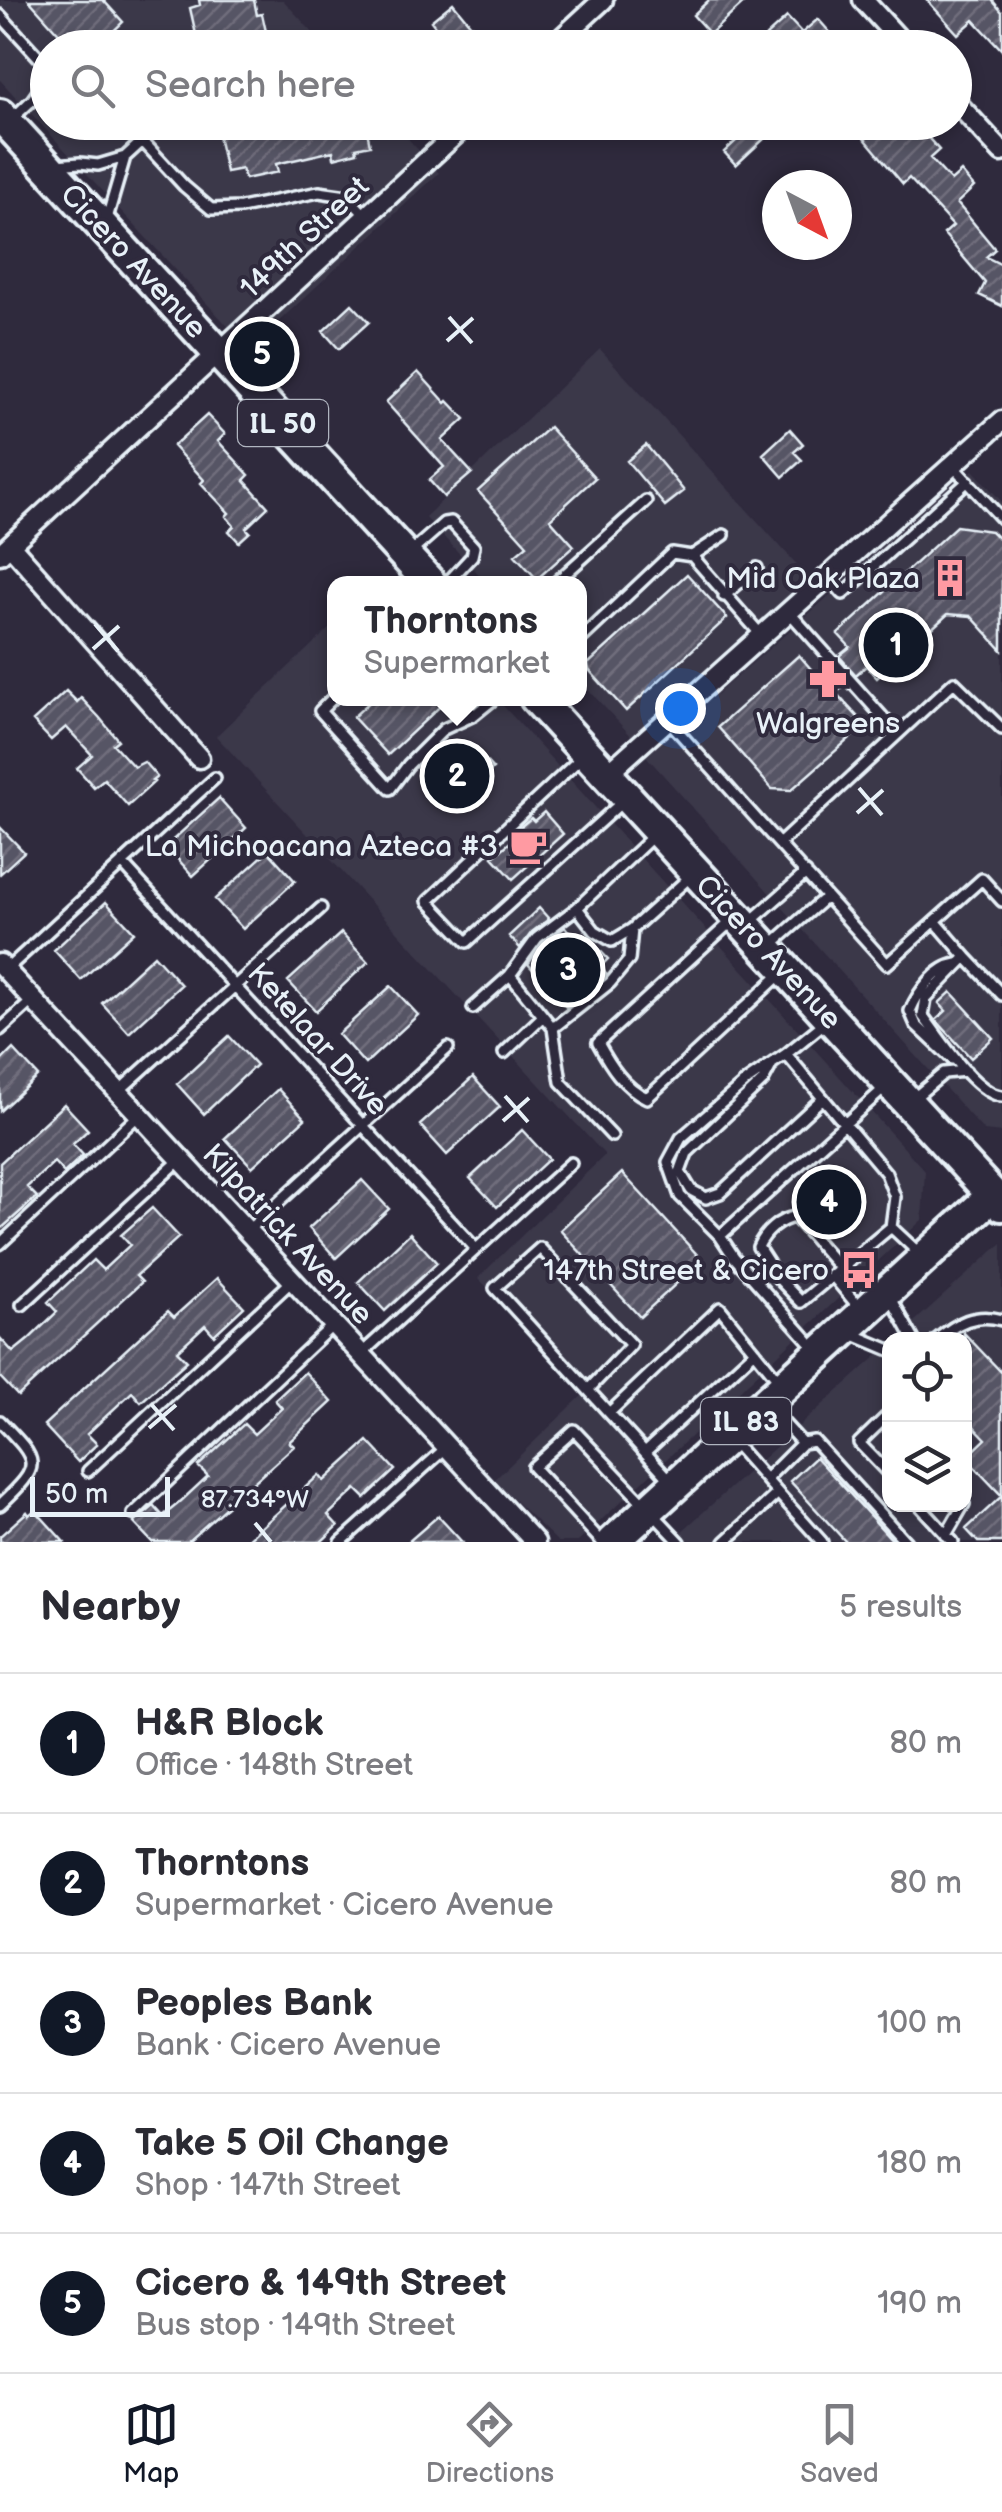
<!DOCTYPE html>
<html lang="en">
<head>
<meta charset="utf-8">
<style>
  :root { --surface:#fff; --page:#f7f7f7; --text:#2b2b33; --muted:#7c7c81; --line:#e1e1e2; --accent:#111827 }
  body { margin:0; font-family:"Balsamiq Sans",sans-serif; background:var(--page); color:var(--text) }
  .controls { position:absolute; right:30px; bottom:30px; display:grid; overflow:hidden; border-radius:20px; box-shadow:0 5px 15px #0003 }
  .controls button { width:90px; height:90px; display:grid; place-items:center; padding:0; border:0; border-bottom:2px solid var(--line); background:var(--surface); color:var(--text); font:50px sans-serif }
  .compass { position:absolute; left:762px; top:170px; width:90px; height:90px; border-radius:50%; background:var(--surface); box-shadow:0 5px 15px #0003; rotate:139deg }
  .scale { position:absolute; left:30px; bottom:25px; width:140px; box-sizing:border-box; padding-left:10px; border:5px solid #e8f1f8; border-top:0; font-size:28px; line-height:35px; white-space:nowrap; color:#e8f1f8; -webkit-text-stroke:8px #2f2a3d; paint-order:stroke }
  .you { position:absolute; left:680px; top:708px; width:35px; height:35px; margin:-25px; border:8px solid #fff; border-radius:50%; background:#1a73e8; box-shadow:0 0 0 15px #1a73e833 }
  .badge { display:grid; place-items:center; width:65px; height:65px; border-radius:50%; background:var(--accent); color:#fff; font-size:32px; font-weight:700 }
  .pin { position:absolute; translate:-50% -50%; border:5px solid #fff; box-shadow:0 2px 10px #0006 }
  .popup { position:absolute; left:327px; top:576px; width:260px; height:130px; box-sizing:border-box; display:grid; place-content:center; border-radius:20px; background:var(--surface); filter:drop-shadow(0 2px 8px #0005); font-size:32px; white-space:nowrap; color:var(--muted) }
  .popup b { font-size:38px; color:var(--text) }
  .popup::after { content:''; position:absolute; left:50%; top:100%; margin-left:-20px; border:20px solid transparent; border-top-color:var(--surface) }
  .list { margin:0; padding:0; list-style:none }
  h2 { display:flex; justify-content:space-between; align-items:center; height:130px; margin:0; padding:0 40px; font-size:42px }
  h2 small { font-size:32px; font-weight:400; color:var(--muted) }
  .list li { display:grid; grid-template-columns:65px 1fr auto; gap:30px; align-items:center; box-sizing:border-box; height:140px; padding:0 40px; border-top:2px solid var(--line) }
  .list b { display:block; font-size:38px; white-space:nowrap }
  .list p { margin:0; font-size:32px; white-space:nowrap; color:var(--muted) }
  .list em { font-size:32px; font-style:normal; color:var(--muted) }
  .icon { flex:none; width:55px; height:55px; fill:none; stroke:currentColor; stroke-width:2; stroke-linecap:round; stroke-linejoin:round }
  .map { position:relative; flex:none; width:1002px; height:1542px; overflow:hidden }
  .search { position:absolute; background:var(--surface); box-shadow:0 5px 15px #0003; left:30px; right:30px; top:30px; height:110px; display:flex; align-items:center; gap:25px; box-sizing:border-box; padding:0 35px; border-radius:55px; color:var(--muted); font-size:38px }
  .sheet { height:830px; background:var(--surface) }
  nav { display:flex; justify-content:space-around; align-items:center; box-sizing:border-box; height:140px; border-top:2px solid var(--line); background:var(--surface); font-size:28px; color:var(--muted) }
  nav a { display:grid; justify-items:center; gap:5px }
  nav .on { color:var(--accent) }
  .map>svg:first-child { display:block }
  .built { fill:#3b3749 }
  .building { fill:url(#building-hatch); stroke:#e8f1f8; stroke-width:2.5 }
  .lines { fill:none; stroke-linecap:round; stroke-linejoin:round }
  .lane-casing { stroke:#e8f1f8; stroke-width:16 }
  .street-casing { stroke:#e8f1f8; stroke-width:25 }
  .primary-casing { stroke:#e8f1f8; stroke-width:38 }
  .lane { stroke:#2f2a3d; stroke-width:9 }
  .street { stroke:#2f2a3d; stroke-width:18 }
  .primary { stroke:#2f2a3d; stroke-width:30 }
  .ticks { fill:none; stroke:#e8f1f8; stroke-width:4 }
  .labels { text-anchor:middle; stroke-width:8; stroke-linejoin:round; paint-order:stroke }
  .shield { fill:#2f2a3d; stroke:#b0b5c0; stroke-width:2.5 }
  .shield-label { font-size:28px; font-weight:bold; fill:#e8f1f8 }
  .street-label { font-size:30px; fill:#e8f1f8; stroke:#2f2a3d }
  .poi-label { font-size:30px; fill:#e8f1f8; stroke:#2f2a3d; text-anchor:end }
  .ticks-label { font-size:25px; text-anchor:middle; fill:#e8f1f8; stroke:#2f2a3d; stroke-width:8; stroke-linejoin:round; paint-order:stroke }
</style>
</head>
<body>
<div class="map">
<svg width="1002" height="1542" viewBox="0 0 1002 1542">
  <defs>
    <pattern id="building-hatch" width="6" height="6" patternUnits="userSpaceOnUse" patternTransform="scale(2.5)"><rect width="6" height="6" fill="#575565"/><path d="M-1 1l2-2M0 6l6-6M5 7l2-2" fill="none" stroke="#6f6e7c"/></pattern>
  </defs>
  <rect width="100%" height="100%" fill="#2f2a3d"/>
  <filter id="ink" filterUnits="userSpaceOnUse"><feTurbulence type="fractalNoise" baseFrequency=".01" numOctaves="2"/><feDisplacementMap in="SourceGraphic" scale="20" xChannelSelector="R" yChannelSelector="G"/><feConvolveMatrix kernelMatrix="1 2 1 2 8 2 1 2 1" color-interpolation-filters="sRGB"/></filter>
  <g filter="url(#ink)">
    <!-- built -->
    <path class="built" d="M0 0H283L326 47 48 48V122L394 123 439 173 249 349 0 80Z
      M600 349 812 581 635 740 580 681V584L487 583 425 517Z
      M973 470 1002 502V1133L984 1131 646 756Z
      M334 624V698L497 699 925 1171 922 1220 578 1542H558L494 1480 588 1390 478 1278 605 1155 216 736Z
      M1002 1243V1542H670L889 1345 890 1504H964V1340L895 1339Z"/>
    <!-- building -->
    <path class="building" d="M29 0H103L123 22 96 48H72Z
      M199 0H254L257 15 262 14 267 36 260 38 262 48H199L190 8 200 5Z
      M709 0H747L710 34 693 15Z
      M927 0H992L1002 12V50L974 20 958 34Z
      M453 3 490 48H452L431 21Z
      M787 17 802 33 818 19 834 37 830 41 836 48H776L766 36Z
      M215 122H365L370 145 356 148 357 152 334 158 333 151 276 164 278 172 245 179 242 169 226 172Z
      M851 122H914L939 150 930 158 951 181 961 172 974 187 957 203 995 249 986 257 1002 265V306L979 295 985 283 944 234 953 226 909 178 903 184Z
      M752 126 764 139 736 165 724 152Z
      M352 304 369 322 339 349 323 331Z
      M418 372 446 403 448 401 465 419 442 440 472 473 444 497 429 480 444 467 386 402Z
      M207 415 225 434 218 441 249 475 244 480 268 507 246 528 250 532 239 542 229 531 234 526 226 516 229 513 201 483 204 480 173 446Z
      M549 427 595 478 550 519 574 546 537 579 515 555 527 545 478 491Z
      M790 429 803 444 794 452 802 460 783 477 763 454Z
      M646 445 684 491 665 506 627 461Z
      M956 526 991 531 1002 542V650L971 616 948 614 877 678 866 666 856 675 839 656 850 647 838 634Z
      M687 574 727 618 626 711 589 670 588 664Z
      M799 655 817 676 827 667 844 686 836 693 865 725 791 790 772 789 718 727Z
      M66 691 77 702 81 698 99 717 118 740 113 744 134 767 144 762 157 777 152 781 154 782 128 806 104 779 94 787 77 768 92 755 66 727 51 740 33 721Z
      M374 698H449L388 755 353 717Z
      M453 744 472 746 493 769 450 807 429 782V766Z
      M219 798 246 828 193 876 166 846Z
      M544 812 563 834 513 879 493 857 523 831 519 828 531 818 534 821Z
      M0 827 24 852 0 874Z
      M268 851 295 881 243 929 215 899Z
      M106 902 134 932 81 980 54 950Z
      M539 908 549 919 532 932 520 948 509 936Z
      M565 927 582 948 590 940 608 959 600 967 606 974 566 1007 528 964 543 944Z
      M341 933 368 962 316 1011 288 981Z
      M154 955 181 985 129 1033 102 1003Z
      M391 986 418 1015 365 1064 338 1034Z
      M951 992 993 1038 971 1058 936 1020 946 1011 939 1003Z
      M229 1036 256 1065 204 1114 177 1084Z
      M13 1049 38 1076 0 1111V1062Z
      M473 1077 500 1107 447 1155 420 1125Z
      M278 1089 305 1119 252 1167 225 1138Z
      M64 1104 88 1130 73 1144 83 1155 64 1173 54 1162 27 1187 37 1197 0 1230V1163Z
      M522 1130 549 1159 497 1207 470 1178Z
      M832 1172 858 1201 825 1232 799 1202Z
      M622 1173 702 1260 640 1317 560 1230Z
      M362 1180 389 1209 336 1258 309 1228Z
      M152 1208 179 1237 136 1276 142 1282 18 1396 0 1377V1338L13 1352 29 1339 57 1312 48 1302 93 1260 103 1270 130 1245 121 1235Z
      M410 1233 437 1263 385 1311 358 1282Z
      M217 1278 244 1307 214 1335 205 1325 177 1351 187 1361 141 1402 132 1392 87 1434 97 1444 78 1462 44 1425 168 1311 174 1317Z
      M964 1333 1002 1373V1542H978L966 1529 1002 1496 966 1458 986 1439 964 1416Z
      M305 1372 332 1402 289 1442 294 1446 187 1542H152L134 1523 154 1506 163 1516 179 1503 208 1476 198 1466 244 1424 254 1434 282 1408 275 1400Z
      M368 1441 395 1470 365 1498 356 1489 328 1515 338 1526 321 1542H245L319 1475 324 1481Z
      M816 1457 894 1542H846L790 1481Z
      M35 1510 64 1542H0V1536L27 1512 29 1515Z
      M438 1516 462 1542H408Z"/>
    <g class="lines">
      <!-- lane casing -->
      <g class="lane-casing">
        <path id="lane" d="M0 15 43 62 46 80 32 100 10 121
          M135 46 137 48
          M125 122 184 186 211 209 241 208 319 192 347 196 366 216
          M56 165 80 163 98 165 125 157 163 122
          M106 222 125 157
          M953 466 1002 519
          M724 535 692 556 762 636
          M411 552 444 523 451 522 474 547 472 556 446 584
          M828 577 843 594 968 481
          M554 584 646 501
          M724 596 757 568
          M789 612 898 734
          M580 640 672 553 692 556
          M334 697 320 711 390 789 408 765 444 729 474 715
          M458 698 474 715 495 698
          M668 720 779 844 954 682 1002 729
          M584 755 428 901 467 942 622 802
          M653 836 577 908 595 931 612 941 632 929 690 877
          M779 844 887 964 982 879 1002 901
          M122 863 476 1249
          M577 908 537 938 510 975 553 1028 610 983 629 960 632 929
          M735 918 598 1043C610 1065 624 1088 647 1098L782 973
          M751 921 806 873
          M935 921 966 957
          M769 947 826 897
          M7 969 215 778
          M1002 995 966 957 926 998 923 1016C940 1038 975 1094 1002 1096
          M473 1008 510 975
          M828 1020 786 1054 748 1080 681 1138 668 1162 680 1196 720 1236 888 1085
          M553 1028 561 1082 612 1136
          M0 1030 33 1000
          M504 1053 542 1017
          M786 1054 886 1173 895 1197 891 1227 801 1302 778 1278 758 1247C764 1233 779 1219 795 1217L840 1268
          M952 1059 916 1025 910 1011C918 992 936 967 957 964
          M771 1066 763 1081 687 1153 680 1172 691 1190 706 1198 720 1193 823 1098
          M119 1091 321 908
          M913 1099 944 1073 966 1071
          M891 1227 922 1256
          M247 1231 448 1048
          M720 1236 734 1257 815 1348
          M0 1244 140 1114
          M832 1275 862 1311
          M891 1298 914 1340
          M22 1305 181 1159
          M852 1334 890 1350
          M936 1340C957 1323 975 1312 1002 1320
          M361 1354 571 1163
          M588 1390 631 1345 540 1248 495 1288 673 1483
          M770 1408 802 1443
          M609 1413 720 1308 779 1381
          M0 1421C40 1462 43 1465 0 1505
          M890 1421 886 1417 859 1443 890 1475
          M645 1452 755 1351
          M88 1471 293 1280
          M766 1479 802 1443 814 1441 906 1542
          M778 1493 822 1542
          M918 1504 953 1542
          M133 1514 334 1324
          M946 1535 964 1504
          M341 1542 447 1447
          M602 1542 533 1467 574 1430 680 1542
          M725 1542 778 1493 732 1441"/>
      </g>
      <!-- street casing -->
      <g class="street-casing">
        <path id="street" d="M863 0 907 48
          M551 48 603 0
          M954 100 1002 152
          M10 545 199 758
          M0 554 469 122
          M606 775 1002 421
          M0 964 535 1542"/>
      </g>
      <!-- primary casing -->
      <g class="primary-casing">
        <path id="primary" d="M0 115 431 584
          M536 698 1002 1205
          M613 1542 993 1195"/>
      </g>
      <!-- lane -->
      <use href="#lane" class="lane"/>
      <!-- street -->
      <use href="#street" class="street"/>
      <!-- primary -->
      <use href="#primary" class="primary"/>
    </g>
  </g>
  <!-- ticks -->
  <path class="ticks" d="M449 317 472 343M447 341 473 318M95 624 118 651M93 649 119 626M859 788 882 815M857 813 883 790M505 1096 528 1122M503 1121 529 1098M151 1404 174 1430M149 1428 176 1405M255 1523 271 1542"/>
  <!-- icons -->
  <defs>
    <g id="building-bare" transform="scale(3)"><path d="M-4-6H4V6H1V3H-1V6H-4ZM-2.5-4.3h1.7v1.8h-1.7ZM.8-4.3h1.7v1.8H.8ZM-2.5-1h1.7V.8h-1.7ZM.8-1h1.7V.8H.8Z" fill="#ff9aa2" stroke="#2f2a3d" stroke-width="2.5" paint-order="stroke"/></g>
    <g id="pharmacy-bare" transform="scale(3)"><path d="M-2-6h4v4h4v4h-4v4h-4v-4h-4v-4h4Z" fill="#ff9aa2" stroke="#2f2a3d" stroke-width="2.5" paint-order="stroke"/></g>
    <g id="cafe-bare" transform="scale(3)"><path d="M-5.5-4.5H6V0H3Q3 3.5 0 3.5H-2.5Q-5.5 3.5-5.5 0ZM3-3.2v2h1.7v-2ZM-6 4.5H4V6H-6Z" fill="#ff9aa2" stroke="#2f2a3d" stroke-width="2.5" paint-order="stroke"/></g>
    <g id="bus-bare" transform="scale(3)"><path d="M-5-6H5V4H4V6H2V4H-2V6H-4V4H-5ZM-3.5-4V0h7V-4ZM-3.5 1.2v1.5H-2V1.2ZM2 1.2v1.5H3.5V1.2Z" fill="#ff9aa2" stroke="#2f2a3d" stroke-width="2.5" paint-order="stroke"/></g>
  </defs>
  <g fill-rule="evenodd">
    <use href="#building-bare" x="950" y="578"/>
    <use href="#pharmacy-bare" x="828" y="679"/>
    <use href="#cafe-bare" x="528" y="846"/>
    <use href="#bus-bare" x="859" y="1270"/>
  </g>
  <g class="labels">
    <!-- shield labels -->
    <g class="shield">
      <rect x="238" y="400" width="90" height="46" rx="8"/>
      <rect x="701" y="1398" width="90" height="46" rx="8"/>
    </g>
    <g class="shield-label">
      <text x="283" y="433">IL 50</text>
      <text x="746" y="1431">IL 83</text>
    </g>
    <!-- street labels -->
    <g class="street-label">
      <text transform="translate(304 237) rotate(-43)" y="10">149th Street</text>
      <text transform="translate(134 261) rotate(47)" y="10">Cicero Avenue</text>
      <text transform="translate(769 952) rotate(47)" y="10">Cicero Avenue</text>
      <text transform="translate(318 1039) rotate(48)" y="10">Ketelaar Drive</text>
      <text transform="translate(288 1234) rotate(47)" y="10">Kilpatrick Avenue</text>
    </g>
    <!-- poi labels -->
    <g class="poi-label">
      <text x="920" y="588">Mid Oak Plaza</text>
      <text x="828" y="733" text-anchor="middle">Walgreens</text>
      <text x="498" y="856">La Michoacana Azteca #3</text>
      <text x="829" y="1280">147th Street &amp; Cicero</text>
    </g>
  </g>
  <g class="ticks-label">
    <text x="255" y="1507">87.734°W</text>
  </g>
</svg>
<div class="controls">
<button><svg class="icon" aria-label="locate" viewBox="0 0 24 24"><circle cx="12" cy="12" r="6"/><path d="M12 2v4M12 18v4M2 12h4M18 12h4"/></svg></button>
<button><svg class="icon" aria-label="layers" viewBox="0 0 24 24"><path d="M12 4l9 5-9 5-9-5zM3 14l9 5 9-5"/></svg></button>
</div>
<svg class="compass" viewBox="-18 -18 36 36"><path d="M0-13l5 13h-10z" fill="#e53935"/><path d="M0 13l5-13h-10z" fill="#7c7c81"/></svg>
<div class="scale">50 m</div>
<div class="you"></div>
<div class="pin badge" style="left:896px;top:645px">1</div>
<div class="pin badge" style="left:457px;top:776px">2</div>
<div class="popup"><b>Thorntons</b>Supermarket</div>
<div class="pin badge" style="left:568px;top:970px">3</div>
<div class="pin badge" style="left:829px;top:1202px">4</div>
<div class="pin badge" style="left:262px;top:354px">5</div>
<div class="search"><svg class="icon" aria-label="search" viewBox="0 0 24 24"><circle cx="10" cy="10" r="6"/><path d="M15 15l6 6"/></svg>Search here</div>
</div>
<section class="sheet">
<h2>Nearby<small>5 results</small></h2>
<ul class="list">
<li><span class="badge">1</span><div><b>H&amp;R Block</b><p>Office · 148th Street</p></div><em>80 m</em></li>
<li><span class="badge">2</span><div><b>Thorntons</b><p>Supermarket · Cicero Avenue</p></div><em>80 m</em></li>
<li><span class="badge">3</span><div><b>Peoples Bank</b><p>Bank · Cicero Avenue</p></div><em>100 m</em></li>
<li><span class="badge">4</span><div><b>Take 5 Oil Change</b><p>Shop · 147th Street</p></div><em>180 m</em></li>
<li><span class="badge">5</span><div><b>Cicero &amp; 149th Street</b><p>Bus stop · 149th Street</p></div><em>190 m</em></li>
</ul>
</section>
<nav>
<a class="on"><svg class="icon" aria-label="map" viewBox="0 0 24 24"><path d="M3 6l6-2 6 2 6-2v14l-6 2-6-2-6 2zM9 4v14M15 6v14"/></svg>Map</a>
<a><svg class="icon" aria-label="directions" viewBox="0 0 24 24"><path d="M12 3l9 9-9 9-9-9zM9 14v-3h6M13 9l2 2-2 2"/></svg>Directions</a>
<a><svg class="icon" aria-label="saved" viewBox="0 0 24 24"><path d="M7 4h10v16l-5-4-5 4z"/></svg>Saved</a>
</nav>
</body>
</html>
